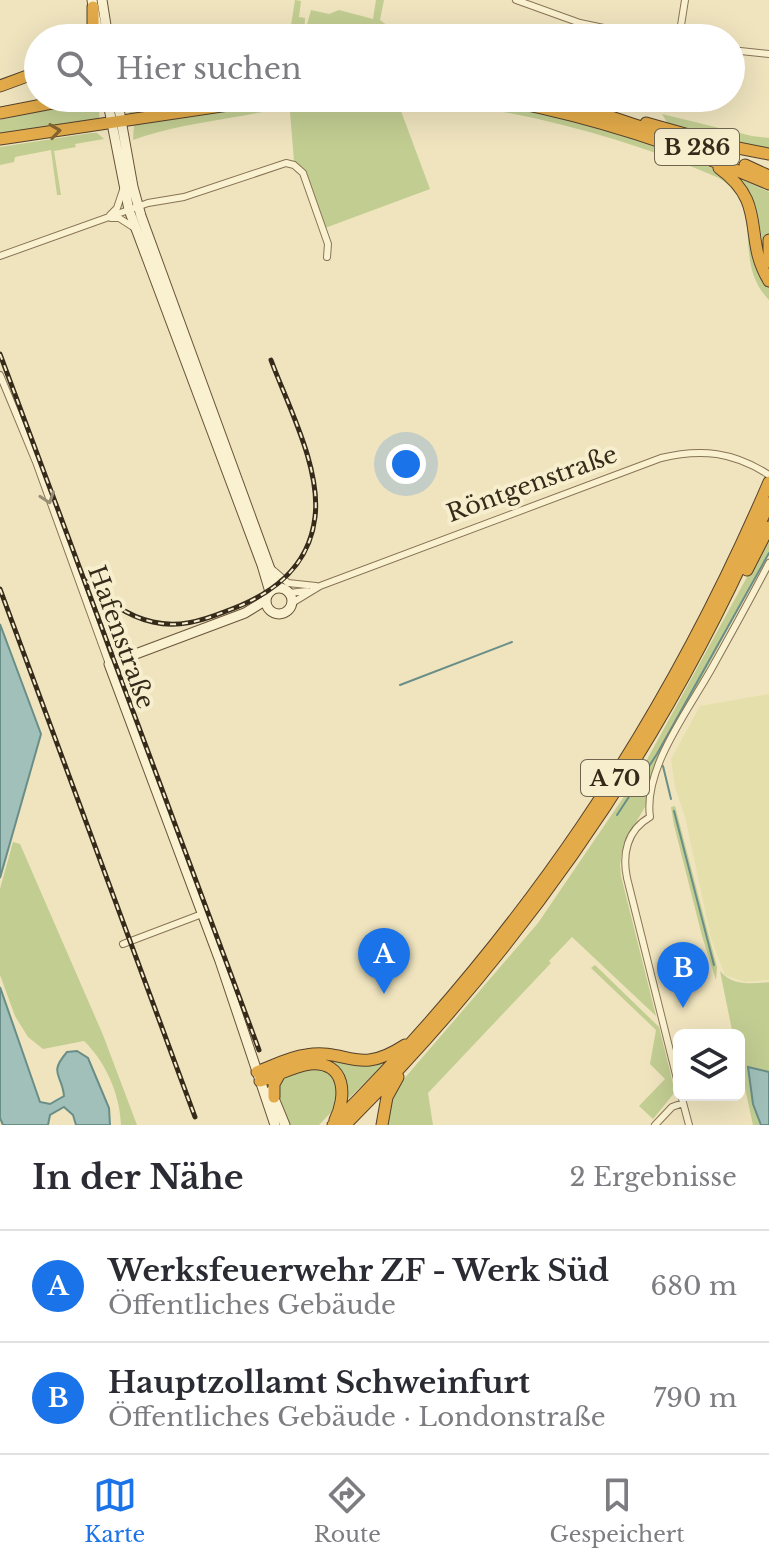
<!DOCTYPE html>
<html lang="de">
<head>
<meta charset="utf-8">
<style>
  :root { --surface:#fff; --page:#f7f7f7; --text:#2b2b33; --muted:#7c7c81; --line:#e1e1e2; --accent:#1a73e8 }
  body { margin:0; font-family:"Libre Baskerville",serif; background:var(--page); color:var(--text) }
  .controls { position:absolute; right:24px; bottom:24px; display:grid; overflow:hidden; border-radius:12px; box-shadow:0 8px 32px #0002 }
  .controls button { width:72px; height:72px; display:grid; place-items:center; padding:0; border:0; border-bottom:2px solid var(--line); background:var(--surface); color:var(--text); font:40px sans-serif }
  .you { position:absolute; left:406px; top:464px; width:28px; height:28px; margin:-20px; border:6px solid #fff; border-radius:50%; background:#1a73e8; box-shadow:0 0 0 12px #1a73e833 }
  .badge { display:grid; place-items:center; width:52px; height:52px; border-radius:50%; background:var(--accent); color:#fff; font-size:26px; font-weight:700 }
  .pin { position:absolute; translate:-50% -66px; filter:drop-shadow(0 2px 4px #0008) }
  .pin::after { content:''; position:absolute; top:42px; width:28px; height:24px; background:inherit; clip-path:polygon(0 0,100% 0,50% 100%) }
  .list { margin:0; padding:0; list-style:none }
  h2 { display:flex; justify-content:space-between; align-items:center; height:104px; margin:0; padding:0 32px; font-size:34px }
  h2 small { font-size:26px; font-weight:400; color:var(--muted) }
  .list li { display:grid; grid-template-columns:52px 1fr auto; gap:24px; align-items:center; box-sizing:border-box; height:112px; padding:0 32px; border-top:2px solid var(--line) }
  .list b { display:block; font-size:30px; white-space:nowrap }
  .list p { margin:0; font-size:26px; white-space:nowrap; color:var(--muted) }
  .list em { font-size:26px; font-style:normal; color:var(--muted) }
  .icon { flex:none; width:44px; height:44px; fill:none; stroke:currentColor; stroke-width:2; stroke-linecap:round; stroke-linejoin:round }
  .map { position:relative; flex:none; width:769px; height:1125px; overflow:hidden }
  .search { position:absolute; background:var(--surface); box-shadow:0 8px 32px #0002; left:24px; right:24px; top:24px; height:88px; display:flex; align-items:center; gap:20px; box-sizing:border-box; padding:0 28px; border-radius:44px; color:var(--muted); font-size:30px }
  .sheet { height:328px; background:var(--surface) }
  nav { display:flex; justify-content:space-around; align-items:center; box-sizing:border-box; height:112px; border-top:2px solid var(--line); background:var(--surface); font-size:22px; color:var(--muted) }
  nav a { display:grid; justify-items:center; gap:4px }
  nav .on { color:var(--accent) }
  .map>svg:first-child { display:block }
  .farmland { fill:#e5e0ab }
  .green { fill:#c2cd92 }
  .water { fill:#a1c0ba; stroke:#698e88; stroke-width:2 }
  .lines { fill:none; stroke-linecap:round; stroke-linejoin:round }
  .stream { stroke:#698e88; stroke-width:2 }
  .street-casing { stroke:#887456; stroke-width:8 }
  .secondary-casing { stroke:#695539; stroke-width:11 }
  .highway-casing { stroke:#55422b; stroke-width:13 }
  .street { stroke:#faf1d1; stroke-width:6 }
  .secondary { stroke:#faf1d1; stroke-width:9 }
  .highway { stroke:#e3ab4a; stroke-width:11 }
  .rail-casing { stroke:#362b1b; stroke-width:5 }
  .rail { stroke:#f6eecd; stroke-width:2; stroke-dasharray:6; stroke-linecap:butt }
  .oneway { stroke:#846530 }
  .oneway2 { stroke:#988e76 }
  .labels { text-anchor:middle; stroke-width:8; stroke-linejoin:round; paint-order:stroke }
  .shield { fill:#f6eecd; stroke:#706650; stroke-width:2 }
  .shield-label { font-size:22px; font-weight:bold; fill:#362b1b }
  .street-label { font-size:24px; fill:#362b1b; stroke:#f6eecd }
</style>
</head>
<body>
<div class="map">
<svg width="769" height="1125" viewBox="0 0 769 1125">
  <rect width="100%" height="100%" fill="#efe4be"/>
  <!-- farmland -->
  <path class="farmland" d="M769 694V980L745 982 725 975 720 963 711 938 685 817 675 787 671 759 700 706Z"/>
  <!-- green -->
  <path class="green" d="M295 0 301 1 299 17 305 18 304 36 311 10 329 14 339 10 373 19 376 0H384L380 20 388 26 404 28 403 33 413 38C407 38 400 39 393 38 371 35 338 13 322 38H247L253 27 290 32Z
    M124 98H254L132 117 126 107Z
    M287 98H382C333 99 284 108 235 117 200 123 166 128 133 140L134 125Z
    M390 98H463L494 102 620 133 705 165 722 173 746 198 769 285V300C730 260 768 209 719 178 614 133 504 105 390 98Z
    M100 99 99 121 0 137V120Z
    M357 103H398L430 189 325 228 303 168 294 161 290 112Z
    M662 114 752 136 769 138V150L756 149 668 124Z
    M91 133H97L104 139 75 144 76 147 54 151 61 195H57L51 150 15 157 14 162 0 165V147Z
    M741 179 769 192V275C760 242 763 208 740 181Z
    M769 537V553L657 760 645 807 624 843 620 864 621 876 656 1016 572 937 549 961 551 963 428 1093 433 1125H388L390 1103 403 1080 538 923 638 776Z
    M675 806 717 967 716 980 702 936 674 825 671 807Z
    M13 842 20 844 103 1035 137 1125H121C120 1095 106 1062 84 1041L43 1049 28 1037 15 1016 0 975V889Z
    M595 965 659 1027 675 1092 653 1119 639 1106 665 1079 650 1064 656 1030 591 968Z
    M720 971C732 986 752 984 769 982V1072L749 1068 753 1104 761 1125H753L739 1061V1035H733Z
    M314 1058 388 1060 345 1102 347 1092Z
    M309 1067 323 1068 338 1081 336 1107 319 1125H289L276 1092 279 1079Z"/>
  <!-- water -->
  <path class="water" d="M0 624 41 734 0 878Z
    M0 987 40 1102 50 1104 64 1096C62 1074 48 1074 67 1052L77 1051 88 1058 109 1108 110 1125H76L73 1115 64 1107 50 1115 48 1125H3L0 1118Z
    M748 1067 769 1072V1125H761L753 1104Z"/>
  <g class="lines">
    <!-- stream -->
    <path class="stream" d="M400 685 512 642
      M663 766 671 799
      M674 811 714 965
      M617 815 657 754 769 553"/>
    <!-- street casing -->
    <g class="street-casing">
      <path id="street" d="M516 0 580 23 651 38
        M679 38 685 0
        M731 50 769 54
        M110 215 117 208 123 190
        M111 218H119L133 227
        M0 256 148 203 184 197 286 163 294 165 303 173 328 244 327 257
        M0 375 36 462 109 664
        M273 570 288 583 316 586
        M289 593 307 591
        M292 603 320 586 661 458C701 448 734 452 769 475
        M123 944 202 914
        M679 1087 627 878C622 854 627 830 650 817 643 768 690 708 713 666 732 632 751 598 769 563
        M681 1095 689 1125
        M655 1125 672 1107 683 1103"/>
    </g>
    <!-- secondary casing -->
    <g class="secondary-casing">
      <path id="secondary" d="M92 0 99 38
        M102 0 108 38
        M107 98 129 210 262 565 270 592
        M117 98 133 187 141 216 274 580 280 588
        M266 601a13 13 0 1 1 26 0a13 13 0 1 1-26 0Z
        M266 600 245 613 109 664 220 961 275 1125
        M271 1091 285 1125"/>
    </g>
    <!-- highway casing -->
    <g class="highway-casing">
      <path id="highway" d="M93 7V38
        M0 86 38 72
        M493 98C588 115 680 145 769 184
        M539 98 602 114 650 130
        M0 113 78 98
        M646 123 728 146 769 154
        M0 139 276 98
        M745 165 769 176
        M719 168C769 204 742 237 769 281
        M769 240V262
        M747 570 769 527
        M257 1072C273 1066 289 1057 306 1055 349 1048 356 1077 405 1045
        M260 1081C276 1076 294 1066 310 1064 346 1061 347 1096 335 1120
        M274 1097V1084L279 1075
        M333 1125C523 935 663 729 769 482
        M345 1125C525 945 668 737 769 503
        M382 1125 387 1097 398 1077"/>
    </g>
    <!-- street -->
    <use href="#street" class="street"/>
    <!-- secondary -->
    <use href="#secondary" class="secondary"/>
    <!-- highway -->
    <use href="#highway" class="highway"/>
    <!-- rail casing -->
    <g class="rail-casing">
      <path id="rail" d="M0 354 259 1050
        M87 581C106 600 126 616 153 622 178 628 201 621 224 612 270 596 309 569 315 517 321 468 288 406 271 360
        M0 589 195 1117"/>
    </g>
    <!-- rail -->
    <use href="#rail" class="rail"/>
  </g>
  <!-- one-way arrows -->
  <defs><path id="oneway-chevron" d="M-2-3.5L2.5 0L-2 3.5" fill="none" stroke-width="1.6" stroke-linecap="round" stroke-linejoin="round" transform="scale(2)"/></defs>
  <use class="oneway" href="#oneway-chevron" transform="translate(55 131) rotate(-8)"/>
  <use class="oneway2" href="#oneway-chevron" transform="translate(48 498) rotate(71)"/>
  <g class="labels">
    <!-- shield labels -->
    <g class="shield">
      <rect x="655" y="129" width="84" height="36" rx="6"/>
      <rect x="581" y="760" width="68" height="36" rx="6"/>
    </g>
    <g class="shield-label">
      <text x="697" y="155">B 286</text>
      <text x="615" y="786">A 70</text>
    </g>
    <!-- street labels -->
    <g class="street-label">
      <text transform="translate(532 484) rotate(-20)" y="8">Röntgenstraße</text>
      <text transform="translate(121 637) rotate(70)" y="8">Hafenstraße</text>
    </g>
  </g>
</svg>
<div class="controls">
<button><svg class="icon" aria-label="layers" viewBox="0 0 24 24"><path d="M12 4l9 5-9 5-9-5zM3 14l9 5 9-5"/></svg></button>
</div>
<div class="you"></div>
<div class="pin badge" style="left:384px;top:994px">A</div>
<div class="pin badge" style="left:683px;top:1008px">B</div>
<div class="search"><svg class="icon" aria-label="search" viewBox="0 0 24 24"><circle cx="10" cy="10" r="6"/><path d="M15 15l6 6"/></svg>Hier suchen</div>
</div>
<section class="sheet">
<h2>In der Nähe<small>2 Ergebnisse</small></h2>
<ul class="list">
<li><span class="badge">A</span><div><b>Werksfeuerwehr ZF - Werk Süd</b><p>Öffentliches Gebäude</p></div><em>680 m</em></li>
<li><span class="badge">B</span><div><b>Hauptzollamt Schweinfurt</b><p>Öffentliches Gebäude · Londonstraße</p></div><em>790 m</em></li>
</ul>
</section>
<nav>
<a class="on"><svg class="icon" aria-label="map" viewBox="0 0 24 24"><path d="M3 6l6-2 6 2 6-2v14l-6 2-6-2-6 2zM9 4v14M15 6v14"/></svg>Karte</a>
<a><svg class="icon" aria-label="directions" viewBox="0 0 24 24"><path d="M12 3l9 9-9 9-9-9zM9 14v-3h6M13 9l2 2-2 2"/></svg>Route</a>
<a><svg class="icon" aria-label="saved" viewBox="0 0 24 24"><path d="M7 4h10v16l-5-4-5 4z"/></svg>Gespeichert</a>
</nav>
</body>
</html>
